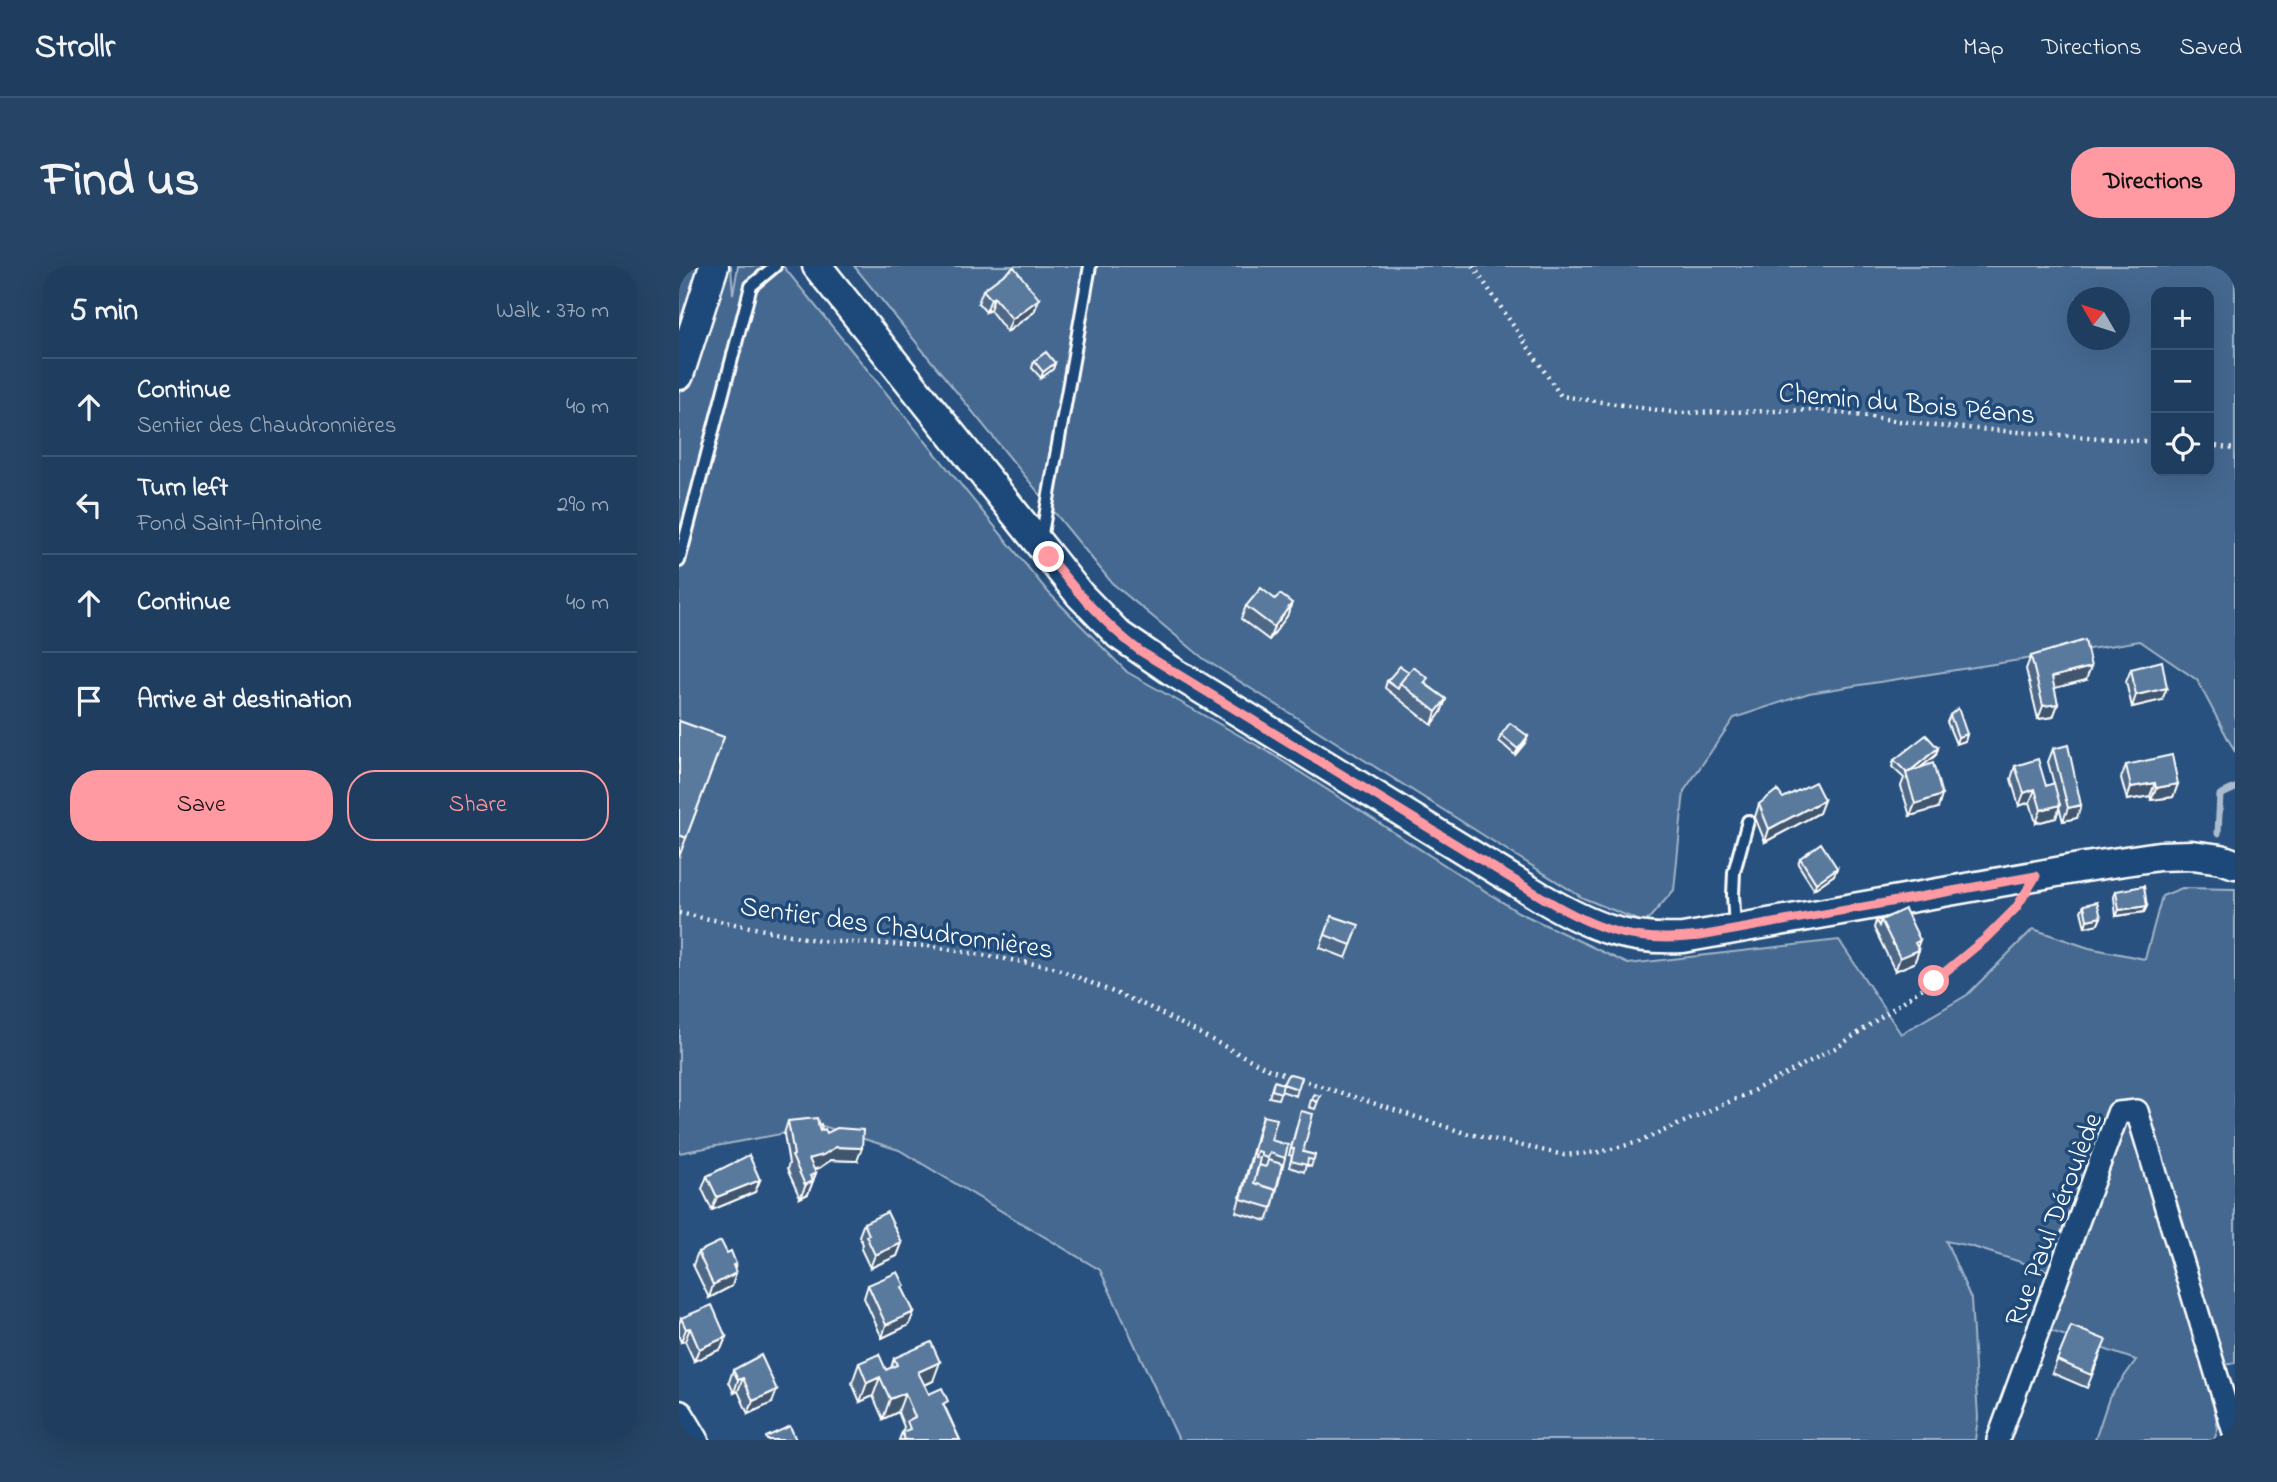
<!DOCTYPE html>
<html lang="en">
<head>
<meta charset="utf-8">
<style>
  :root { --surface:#1e3d5f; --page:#264465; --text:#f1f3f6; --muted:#a1aebd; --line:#3c5674; --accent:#ff9aa2 }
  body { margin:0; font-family:"Indie Flower",sans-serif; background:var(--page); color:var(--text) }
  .controls { position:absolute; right:21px; top:21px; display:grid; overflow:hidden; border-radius:14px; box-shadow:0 7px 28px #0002 }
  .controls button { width:63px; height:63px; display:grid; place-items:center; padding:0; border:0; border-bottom:2px solid var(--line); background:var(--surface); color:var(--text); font:35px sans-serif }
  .compass { position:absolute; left:1388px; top:21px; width:63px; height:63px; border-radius:50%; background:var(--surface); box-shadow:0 7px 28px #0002; rotate:309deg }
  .stop { position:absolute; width:21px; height:21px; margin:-16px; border:5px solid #ff9aa2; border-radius:50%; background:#fff }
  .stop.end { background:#ff9aa2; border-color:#fff; box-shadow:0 2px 7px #0008 }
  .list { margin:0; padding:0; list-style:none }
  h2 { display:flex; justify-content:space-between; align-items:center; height:91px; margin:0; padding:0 28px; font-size:30px }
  h2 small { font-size:23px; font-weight:400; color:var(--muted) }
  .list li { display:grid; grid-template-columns:46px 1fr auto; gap:21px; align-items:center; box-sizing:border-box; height:98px; padding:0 28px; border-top:2px solid var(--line) }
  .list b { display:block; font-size:26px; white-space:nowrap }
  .list p { margin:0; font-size:23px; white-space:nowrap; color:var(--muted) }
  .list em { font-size:23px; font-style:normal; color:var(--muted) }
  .actions { display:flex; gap:14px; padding:21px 28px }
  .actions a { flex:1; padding:16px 0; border:2px solid var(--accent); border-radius:28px; text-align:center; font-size:24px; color:var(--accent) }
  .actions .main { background:var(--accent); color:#111 }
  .icon { flex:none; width:38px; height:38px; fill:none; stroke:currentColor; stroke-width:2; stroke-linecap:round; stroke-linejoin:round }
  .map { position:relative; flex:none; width:1556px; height:1174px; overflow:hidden; border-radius:28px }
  header { display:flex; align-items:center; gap:42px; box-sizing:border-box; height:98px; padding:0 35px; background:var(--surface); border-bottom:2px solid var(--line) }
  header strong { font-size:33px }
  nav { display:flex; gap:38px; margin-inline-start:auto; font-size:24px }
  .intro { display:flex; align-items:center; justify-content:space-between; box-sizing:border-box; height:168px; padding:0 42px }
  h1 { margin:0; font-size:49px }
  .button { padding:18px 32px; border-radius:28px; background:var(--accent); color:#111; font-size:24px; font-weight:700 }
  main { display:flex; gap:42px; padding:0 42px }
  aside { flex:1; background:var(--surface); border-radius:28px; box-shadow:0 7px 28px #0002 }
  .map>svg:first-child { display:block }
  .green { fill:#446890; stroke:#a2b4c8; stroke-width:2; fill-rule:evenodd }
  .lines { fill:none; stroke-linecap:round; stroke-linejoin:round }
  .stream { stroke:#aabbcd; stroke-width:7 }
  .lane-casing { stroke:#fff; stroke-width:16 }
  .street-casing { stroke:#fff; stroke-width:26 }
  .secondary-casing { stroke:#fff; stroke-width:33 }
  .path { stroke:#fff; stroke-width:4.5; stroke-dasharray:2 5; stroke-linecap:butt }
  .lane { stroke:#1f4a7a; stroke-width:10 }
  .street { stroke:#1f4a7a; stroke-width:21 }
  .secondary { stroke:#1f4a7a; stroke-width:28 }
  .wall { fill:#4d6987; stroke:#fff; stroke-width:2 }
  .shaded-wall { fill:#3f556e; stroke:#fff; stroke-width:2 }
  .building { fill:#5a7a9d; stroke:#fff; stroke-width:2 }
  .route { stroke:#ff9aa2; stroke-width:9 }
  .labels { text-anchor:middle; stroke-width:7; stroke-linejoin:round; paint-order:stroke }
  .street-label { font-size:28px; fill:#fff; stroke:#1f4a7a }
</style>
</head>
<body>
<header>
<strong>Strollr</strong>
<nav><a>Map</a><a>Directions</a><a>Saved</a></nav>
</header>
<div class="intro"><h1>Find us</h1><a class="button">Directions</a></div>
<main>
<aside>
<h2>5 min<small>Walk · 370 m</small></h2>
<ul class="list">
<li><svg class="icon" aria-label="ahead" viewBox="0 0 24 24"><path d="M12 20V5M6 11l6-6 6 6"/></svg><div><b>Continue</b><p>Sentier des Chaudronnières</p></div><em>40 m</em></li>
<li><svg class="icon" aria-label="left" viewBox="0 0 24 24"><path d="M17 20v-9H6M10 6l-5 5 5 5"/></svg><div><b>Turn left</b><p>Fond Saint-Antoine</p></div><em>290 m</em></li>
<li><svg class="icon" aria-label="ahead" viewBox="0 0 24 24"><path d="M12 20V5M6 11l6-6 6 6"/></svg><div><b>Continue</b></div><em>40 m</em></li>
<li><svg class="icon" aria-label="arrive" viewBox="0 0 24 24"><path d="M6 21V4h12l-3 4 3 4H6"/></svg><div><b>Arrive at destination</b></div></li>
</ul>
<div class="actions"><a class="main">Save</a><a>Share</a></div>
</aside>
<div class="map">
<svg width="1556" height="1174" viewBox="0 0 1556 1174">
  <rect width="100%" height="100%" fill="#28517f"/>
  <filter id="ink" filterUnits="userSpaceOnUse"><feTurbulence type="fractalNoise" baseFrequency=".0143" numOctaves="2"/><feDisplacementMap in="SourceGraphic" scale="14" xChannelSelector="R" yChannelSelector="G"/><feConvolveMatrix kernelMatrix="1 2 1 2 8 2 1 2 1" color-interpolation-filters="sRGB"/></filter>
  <g filter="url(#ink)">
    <!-- green -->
    <path class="green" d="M0 0H52L54 29 59 0H104L369 326 448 406 588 485 839 646 949 698 1160 674 1222 768 1288 729 1354 663 1410 682 1466 693 1483 630 1503 622 1556 623V1097L1528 1103 1539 1163 1535 1174H1416L1430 1132 1457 1094 1369 1064 1389 1011 1291 980 1267 975 1292 1033 1299 1152 1296 1174H500L421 1004 220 884 144 860 0 887Z
      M175 0H1556V486L1518 414 1461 375 1130 427 1055 452 1005 525 995 624 966 657 904 632 525 393 433 317ZM1477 26H1530V205H1477ZM1398 32H1440V74H1398Z"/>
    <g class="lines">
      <!-- stream -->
      <path class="stream" d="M1539 567 1541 529 1556 522"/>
      <!-- lane casing -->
      <g class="lane-casing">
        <path id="lane" d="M362 273 411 0
          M0 295 72 20 96 0
          M1056 662 1054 629 1055 606 1069 555"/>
      </g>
      <!-- street casing -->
      <g class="street-casing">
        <path id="street" d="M1319 1174 1439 847 1458 845 1556 1170"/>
      </g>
      <!-- secondary casing -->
      <g class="secondary-casing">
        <path id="secondary" d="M138 0 401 329 440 369 493 405 865 633C913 661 948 675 1004 672L1406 601 1480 590 1513 589 1542 593 1556 598
          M0 109 35 0
          M0 1149 15 1174"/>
      </g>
      <!-- path -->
      <path class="path" d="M794 0 882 130 998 147 1141 144 1257 160 1477 176
        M1530 179 1556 183
        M0 647 141 675 249 680 374 701 468 740 589 803 786 867 885 889 921 886 960 876 1070 827 1160 780 1254 715 1306 673 1340 637"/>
      <!-- lane -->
      <use href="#lane" class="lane"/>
      <!-- street -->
      <use href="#street" class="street"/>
      <!-- secondary -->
      <use href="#secondary" class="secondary"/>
    </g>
    <!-- wall -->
    <path class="wall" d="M304 24 360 33 355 46 328 66 311 44 307 46 299 37Z
      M355 95 376 97 374 103 362 112 353 102Z
      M567 340 608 350 590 374 562 353Z
      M1352 390 1407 414 1375 422 1379 438 1374 451 1359 453 1347 403Z
      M1452 403 1483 434 1453 441 1447 416Z
      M708 415 747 418 767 433 762 446 753 459 706 422Z
      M1271 449 1288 468 1286 475 1277 478 1268 456Z
      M0 455 45 471 0 591Z
      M822 469 849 470 846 477 836 489 820 475Z
      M1259 482 1257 489 1241 502 1263 529 1259 542 1231 550 1222 520 1225 512 1213 501 1215 494Z
      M1374 483 1398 552 1384 555 1380 541 1377 552 1357 557 1351 536 1340 540 1332 513 1336 500 1367 520 1375 518 1369 496Z
      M1447 499 1499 518 1494 531 1472 534 1471 530 1448 534 1442 512Z
      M1104 532 1145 534 1140 547 1086 576 1076 551 1080 538Z
      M1121 592 1158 602 1155 609 1135 623 1119 598Z
      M1437 625 1468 640 1465 646 1437 650 1435 631Z
      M1405 639 1422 651 1419 658 1406 661 1402 645Z
      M653 650 680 659 667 692 641 682Z
      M1211 650 1240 684 1235 697 1216 705 1195 662 1197 655Z
      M595 815 619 823 617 830 602 825 599 833 590 831Z
      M641 830 636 843 630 841 632 834Z
      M622 845 624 886 636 889 632 901 627 899 625 906 610 901 613 890 610 889Z
      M584 850 592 874 606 892 593 942 588 955 557 946 580 862Z
      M109 855 139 859 143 864 148 867 178 895 152 894 140 902 135 903 137 907 129 928 121 932 108 903 110 898 105 868Z
      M28 910 81 914 76 926 33 944 23 923Z
      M185 957 223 977 218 990 191 1002 182 983 184 978 180 970Z
      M19 986 53 1020 30 1032 14 999Z
      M189 1019 224 1024 235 1046 230 1059 203 1072 185 1032Z
      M2 1052 47 1071 42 1083 15 1095 6 1075 2 1076 0 1071V1058Z
      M1422 1087 1408 1122 1373 1107 1378 1094Z
      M215 1092 254 1115 246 1119 250 1128 267 1143 281 1174H220L225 1161 219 1146 204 1153 194 1130 181 1136 173 1117 180 1097 207 1104 212 1102Z
      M54 1104 93 1137 69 1148 59 1125 55 1127 50 1116Z"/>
    <!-- shaded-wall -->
    <path class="shaded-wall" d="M315 31 311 44 307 46 312 33Z
      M360 33 355 46 328 66 333 53Z
      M376 97 374 103 362 112 364 106Z
      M613 337 608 350 590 374 595 361Z
      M1412 401 1407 414 1368 424 1373 411Z
      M1488 422 1483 434 1453 441 1457 429Z
      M767 433 762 446 753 459 757 446Z
      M1379 438 1374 451 1359 453 1364 440Z
      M1288 468 1286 475 1277 478 1279 471Z
      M849 470 846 477 836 489 839 483Z
      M1259 482 1257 489 1228 512 1229 507Z
      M1476 517 1471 530 1448 534 1452 521Z
      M1499 518 1494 531 1472 534 1477 522Z
      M1356 523 1351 536 1340 540 1345 527Z
      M1263 529 1259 542 1231 550 1236 538Z
      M1145 534 1140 547 1086 576 1090 563Z
      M1381 539 1377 552 1357 557 1362 544Z
      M1402 539 1398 552 1384 555 1389 542Z
      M1158 602 1155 609 1135 623 1137 617Z
      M1468 640 1465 646 1437 650 1440 644Z
      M1422 651 1419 658 1406 661 1408 654Z
      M1241 674 1237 685 1240 684 1235 697 1216 705 1221 692 1236 677Z
      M157 881 183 882 178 895 152 894 140 902 126 906 130 893Z
      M137 907 129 928 121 932 131 910Z
      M81 914 76 926 33 944 38 931Z
      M223 977 218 990 191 1002 196 989Z
      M57 998 53 1010 57 1007 53 1020 30 1032 34 1019 54 999Z
      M235 1046 230 1059 203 1072 207 1059Z
      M11 1062 6 1075 2 1076 7 1063Z
      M47 1071 42 1083 15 1095 20 1083Z
      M261 1096 254 1115 233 1125 239 1106Z
      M201 1111 194 1130 181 1136 188 1117Z
      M64 1112 59 1125 55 1127 59 1114Z
      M98 1124 93 1137 69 1148 74 1135Z
      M226 1127 219 1146 204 1153 211 1133Z"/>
    <!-- building -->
    <path class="building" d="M335 1 360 33 333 53 315 31 312 33 304 24Z
      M367 86 376 97 364 106 355 95Z
      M582 322 596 333 601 328 613 337 595 361 567 340Z
      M1406 374 1412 401 1373 411 1379 438 1364 440 1352 390Z
      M1483 395 1488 422 1457 429 1452 403Z
      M721 400 730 406 721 417 719 423 708 415Z
      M734 401 749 412 745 417 767 433 757 446 721 417Z
      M1279 442 1288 468 1279 471 1271 449Z
      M0 455 45 471 7 572 0 569Z
      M831 457 849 470 839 483 822 469Z
      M1247 469 1259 482 1231 505 1228 507 1215 494Z
      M1389 479 1402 539 1389 542 1374 483Z
      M1493 489 1499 518 1477 522 1476 517 1452 521 1447 499Z
      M1359 493 1367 520 1375 517 1381 539 1362 544 1356 523 1345 527 1336 500Z
      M1254 497 1263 529 1236 538 1227 507Z
      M1136 516 1145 534 1090 563 1080 538 1098 524 1104 532Z
      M1142 577 1158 602 1137 617 1121 592Z
      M1465 620 1468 640 1440 644 1437 625Z
      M1418 636 1422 651 1408 654 1405 639Z
      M1226 643 1241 674 1236 677 1240 684 1221 692 1202 654Z
      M653 650 680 659 672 679 646 669Z
      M1211 650 1202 654 1200 660 1197 655Z
      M611 808 623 811 619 823 604 818 608 810Z
      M595 815 604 818 602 827 593 824Z
      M635 828 641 830 638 836 633 834Z
      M622 845 634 848 624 886 636 889 635 894 629 893 628 899 612 895 615 883H612Z
      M584 850 598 853 592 874 609 879 606 892 591 887 589 892 582 890V886L578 885 576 891 581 892 575 917 597 924 593 942 562 933Z
      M138 852 141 865 146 863 148 867 158 862 184 864 183 882 157 881 144 889 130 893 137 907 131 910 134 915 126 919 113 890 115 889 109 855Z
      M142 858 143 864 141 865 139 859Z
      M70 889 81 914 38 931 28 910Z
      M589 894 603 898 597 924 575 917 580 899 587 901Z
      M208 946 223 977 196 989 187 970 190 969 185 957Z
      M42 975 48 987 52 985 57 998 54 999 57 1007 34 1019 19 986Z
      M219 1006 226 1020 223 1021 235 1046 207 1059 189 1019Z
      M33 1039 47 1071 20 1083 11 1062 7 1063 2 1052Z
      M1392 1060 1427 1074 1412 1109 1378 1094Z
      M252 1076 261 1096 239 1106 250 1128 263 1122 269 1135 264 1138 281 1174H226L223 1166 231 1163 228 1155 236 1151 226 1127 211 1133 201 1111 188 1117 180 1097 200 1088 207 1104 218 1099 215 1092Z
      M82 1089 98 1124 74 1135 64 1112 59 1114 54 1104Z
      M111 1160 117 1174H88L87 1171Z"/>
  </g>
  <g class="lines" filter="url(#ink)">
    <!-- route -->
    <path class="route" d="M370 291C398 326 425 358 461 385L866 633C922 666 955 677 1021 670L1357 610 1337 642 1306 673 1255 715"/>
  </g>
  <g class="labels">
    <!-- street labels -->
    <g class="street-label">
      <text transform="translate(1228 136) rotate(5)" y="10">Chemin du Bois Péans</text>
      <text transform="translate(218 660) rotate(8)" y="10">Sentier des Chaudronnières</text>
      <text transform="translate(1373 953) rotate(-69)" y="10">Rue Paul Déroulède</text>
    </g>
  </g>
</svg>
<div class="controls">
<button>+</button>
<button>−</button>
<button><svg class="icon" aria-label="locate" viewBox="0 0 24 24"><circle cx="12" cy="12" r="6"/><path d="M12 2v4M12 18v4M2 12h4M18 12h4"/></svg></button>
</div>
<svg class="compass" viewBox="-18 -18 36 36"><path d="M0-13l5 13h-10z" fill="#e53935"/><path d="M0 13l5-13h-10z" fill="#a1aebd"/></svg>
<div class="stop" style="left:1255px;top:715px"></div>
<div class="stop end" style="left:370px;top:291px"></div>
</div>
</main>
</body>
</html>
